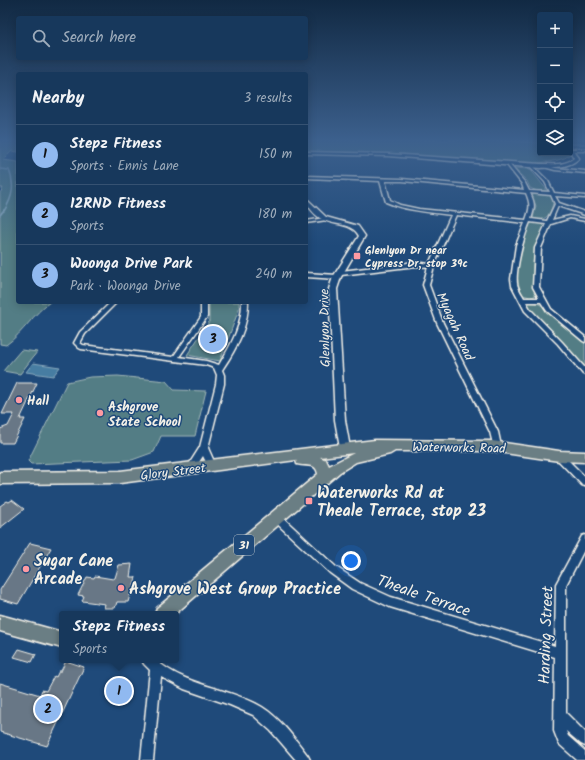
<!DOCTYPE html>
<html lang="en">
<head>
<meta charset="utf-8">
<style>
  :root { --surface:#17385c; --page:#203f62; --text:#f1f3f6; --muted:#9eacbb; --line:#365272; --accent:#90b9f0 }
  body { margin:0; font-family:Kalam,sans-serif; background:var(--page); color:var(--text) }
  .controls { position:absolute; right:12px; top:12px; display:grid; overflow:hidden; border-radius:4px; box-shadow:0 2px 10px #0003 }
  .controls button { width:36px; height:36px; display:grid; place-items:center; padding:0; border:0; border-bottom:1px solid var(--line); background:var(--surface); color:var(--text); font:20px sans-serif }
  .you { position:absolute; left:351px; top:561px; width:14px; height:14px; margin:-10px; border:3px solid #fff; border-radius:50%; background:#1a73e8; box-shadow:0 0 0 6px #1a73e833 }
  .badge { display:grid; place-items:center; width:26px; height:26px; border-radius:50%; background:var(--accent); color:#111; font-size:13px; font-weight:700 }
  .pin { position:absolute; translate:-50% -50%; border:2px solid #fff; box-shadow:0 1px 4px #0006 }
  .popup { position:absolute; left:59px; top:611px; width:120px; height:52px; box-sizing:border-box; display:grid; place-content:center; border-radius:4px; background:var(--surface); filter:drop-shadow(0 1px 3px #0005); font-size:13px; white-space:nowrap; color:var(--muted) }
  .popup b { font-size:15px; color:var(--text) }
  .popup::after { content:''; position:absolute; left:50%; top:100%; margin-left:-8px; border:8px solid transparent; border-top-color:var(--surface) }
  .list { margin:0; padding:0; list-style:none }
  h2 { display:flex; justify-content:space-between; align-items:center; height:52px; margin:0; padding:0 16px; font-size:17px }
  h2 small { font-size:13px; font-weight:400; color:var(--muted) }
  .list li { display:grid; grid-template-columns:26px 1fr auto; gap:12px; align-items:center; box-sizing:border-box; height:60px; padding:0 16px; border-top:1px solid var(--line) }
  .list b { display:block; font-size:15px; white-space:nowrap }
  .list p { margin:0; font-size:13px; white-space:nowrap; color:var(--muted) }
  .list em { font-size:13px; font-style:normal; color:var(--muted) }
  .icon { flex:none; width:22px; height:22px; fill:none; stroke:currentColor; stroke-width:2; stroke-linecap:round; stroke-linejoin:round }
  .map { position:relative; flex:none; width:585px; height:760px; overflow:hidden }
  .search { position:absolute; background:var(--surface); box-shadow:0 2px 10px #0003; left:16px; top:16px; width:292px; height:44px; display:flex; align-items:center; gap:10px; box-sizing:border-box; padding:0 14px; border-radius:4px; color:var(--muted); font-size:15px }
  .panel { position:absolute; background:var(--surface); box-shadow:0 2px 10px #0003; left:16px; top:72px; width:292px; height:232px; border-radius:4px }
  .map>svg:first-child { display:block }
  .green { fill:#527d85; stroke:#a3b7b6 }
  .water { fill:#467da2; stroke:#8cabbe }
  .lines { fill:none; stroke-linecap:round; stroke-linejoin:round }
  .stream-far1 { stroke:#8cabbe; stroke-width:1.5 }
  .stream { stroke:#8cabbe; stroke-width:2 }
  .building { fill:#677786; stroke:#f4f1e8 }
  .minor-casing { stroke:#f4f1e8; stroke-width:3 }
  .tertiary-casing { stroke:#f4f1e8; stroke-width:3 }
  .primary-casing { stroke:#f4f1e8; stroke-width:3 }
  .minor { fill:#1f4a7a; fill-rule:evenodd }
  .tertiary { fill:#1f4a7a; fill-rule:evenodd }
  .primary { fill:#6b7e84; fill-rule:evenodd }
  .poi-dot { fill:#ff9aa2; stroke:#1f4a7a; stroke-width:1.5 }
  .labels { text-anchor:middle; stroke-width:3; stroke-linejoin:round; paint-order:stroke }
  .far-poi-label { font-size:11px; font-weight:bold; fill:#f4f1e8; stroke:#1f4a7a; text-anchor:start }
  .shield { fill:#1f4a7a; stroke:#b4bfc7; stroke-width:1 }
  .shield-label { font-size:12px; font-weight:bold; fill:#f4f1e8 }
  .street-label { font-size:13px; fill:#f4f1e8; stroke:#1f4a7a }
  .poi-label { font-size:13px; font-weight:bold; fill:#f4f1e8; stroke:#1f4a7a; text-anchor:start }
  .near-poi-label { font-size:16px; font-weight:bold; fill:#f4f1e8; stroke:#1f4a7a; text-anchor:start }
  .near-street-label { font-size:16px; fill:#f4f1e8; stroke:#1f4a7a }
</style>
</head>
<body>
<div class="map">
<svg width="585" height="760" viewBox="0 0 585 760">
  <rect width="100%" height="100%" fill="#1f4a7a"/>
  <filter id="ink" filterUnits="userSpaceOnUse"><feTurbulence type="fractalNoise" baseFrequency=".025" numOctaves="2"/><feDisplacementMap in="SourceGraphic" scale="8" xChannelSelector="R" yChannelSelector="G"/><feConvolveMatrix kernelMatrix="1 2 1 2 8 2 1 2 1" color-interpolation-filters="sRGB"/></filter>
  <g filter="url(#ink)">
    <!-- green -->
    <path class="green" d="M0 140H18V152L12 151 3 160 18 162V302H50C33 314 24 332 6 345L0 344V193L3 188H0Z
      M306 140H540V153H569L570 155C546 173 438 156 404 154 371 152 339 152 306 151Z
      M513 168 530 169 547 190 537 191 530 188 527 181Z
      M537 194 549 195 553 199C553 211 546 224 533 218L536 206 532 195Z
      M530 223H540L544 227C539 239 534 251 533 264 533 272 536 291 535 296L530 297 523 295C510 274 522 245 530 223Z
      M209 302H239V309L220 361 187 355 209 322Z
      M529 302 537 303 543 306 585 344V367L562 341 534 316 527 304Z
      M21 350 37 352 20 374 3 371Z
      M118 376 166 381 174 390 206 391 195 436H161L154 452 132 460 31 464 28 461 67 382 90 377Z"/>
    <!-- water -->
    <path class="water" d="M33 363 60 367 53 376 26 372Z"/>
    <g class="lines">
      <!-- stream-far1 -->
      <path class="stream-far1" d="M488 140 540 143
        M570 144H585
        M0 169 9 170C15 185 13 197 4 211"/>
      <!-- stream -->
      <path class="stream" d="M0 215 4 210"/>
    </g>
    <!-- building -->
    <path class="building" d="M17 383H37L20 419H25L13 443H0V429L8 426 14 414H2Z
      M12 500 24 509 0 528V506L7 501 9 502Z
      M30 543 51 548 18 604 0 599V590Z
      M132 564 130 577H136L132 595H130L128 602H117L115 608H104L105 604 82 601 84 596 78 595 87 577 94 578 95 576 113 579 115 578 119 565Z
      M19 649 36 654 32 662 14 657Z
      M66 661 84 667 47 746 0 732V683L40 695 42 690 46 691 54 676 56 677 59 671H61Z"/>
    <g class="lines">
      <!-- minor casing -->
      <g class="minor-casing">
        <path id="minor" d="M571 149H585V151H571Z
          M509 164 525 183 529 191 550 192 545 182 530 166 532 165 548 181 554 193 585 196V198L555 196 559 203 585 212V215L558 206 552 220 570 216 585 219V221L570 218 551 224 541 248 539 287 551 309 585 337V342L583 341 547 311 541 302H526L530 309 562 342 585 368V374H583L558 344 525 311 512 286 511 279 516 245 525 223 456 215 434 266 429 285 443 323 498 432 501 446 500 448 497 449 494 448 490 432 437 323 423 285 428 267 416 266 341 275 338 273 341 271 416 262 429 264 451 215C429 212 407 211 386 202L380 181 306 178V176L402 179 524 190 522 184 507 165ZM385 181H402L526 193C531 205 530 208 526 220L419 209 400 205 390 200ZM530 193 551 195 555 204 547 221 531 219C535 207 535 204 530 193ZM530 222 546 224 535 248 533 287 539 298H524C522 294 518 289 517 284 515 270 524 235 530 222Z
          M545 165 555 168 585 171V173L555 170 544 167 543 166Z
          M325 218H327V220L306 223V221Z
          M306 273 337 275 340 277 337 279 306 277Z
          M111 302H117L85 334 80 343 83 345 173 357 201 317V302H207V317L179 357 206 361 219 365C231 345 242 326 242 302H248C248 328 236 349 222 370L224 375V384L208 448 216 466 215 468 212 469 209 468 203 456 193 471 190 472 187 471 186 469 200 447 216 384 217 375 214 368 206 365 81 349 79 348 74 343 80 332Z
          M559 453 562 454 585 477V486L582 485 556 458 555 456 556 454Z
          M276 513 279 514 336 567 360 583 391 597 555 646 556 584 582 536 585 535V548L566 585V713L585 732V746L581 744 566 731 568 736 585 751V760H577L559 744 554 731 555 657 390 607 352 589 330 573 273 520 272 517 273 514Z
          M142 660H156C186 687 229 687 262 707 281 719 295 739 308 756L310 760H296L271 731 253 715 230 705 184 689 161 677 153 760H141L150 670 144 664Z"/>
      </g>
      <!-- tertiary casing -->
      <g class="tertiary-casing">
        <path id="tertiary" d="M570 146 579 158C570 168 554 167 541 168L388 156 306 154V152L388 154 541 164C552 164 565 166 574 158L570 151Z
          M306 198 326 217 358 226 365 236 341 277 337 289 345 420 350 448 349 451 345 452 341 451 340 448 335 420 329 289 333 277 359 236C352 222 334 226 322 219 315 216 311 209 306 203Z"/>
      </g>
      <!-- primary casing -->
      <g class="primary-casing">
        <path id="primary" d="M375 440 492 441 559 451 585 452V462L559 461 492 451H395L390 454 356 462 340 472 175 614H155L157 608 318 474C316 462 307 467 297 464L296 460 120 483 0 484V472L120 471ZM354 453 329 466 326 460 320 457Z
          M0 615 62 632V648L0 631Z"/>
      </g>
      <!-- minor -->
      <use href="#minor" class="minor"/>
      <!-- tertiary -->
      <use href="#tertiary" class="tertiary"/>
      <!-- primary -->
      <use href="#primary" class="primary"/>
    </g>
  </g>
  <!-- sky -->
  <linearGradient id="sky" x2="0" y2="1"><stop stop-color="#112943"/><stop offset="0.57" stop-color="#3c608d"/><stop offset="1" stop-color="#3c608d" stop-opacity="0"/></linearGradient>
  <rect width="585" height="246" fill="url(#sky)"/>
  <!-- markers -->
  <g class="poi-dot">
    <rect x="353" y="252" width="8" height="8" rx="2"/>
    <circle cx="19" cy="400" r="4"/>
    <circle cx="100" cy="413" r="4"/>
    <rect x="305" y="497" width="8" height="8" rx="2"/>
    <circle cx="26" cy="569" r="4"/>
    <circle cx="121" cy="588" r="4"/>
  </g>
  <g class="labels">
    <!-- far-poi labels -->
    <g class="far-poi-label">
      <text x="365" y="254">Glenlyon Dr near<tspan x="365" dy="13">Cypress Dr, stop 39c</tspan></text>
    </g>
    <!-- shield labels -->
    <rect class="shield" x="234" y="535" width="20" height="20" rx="3"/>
    <g class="shield-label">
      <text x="244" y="549">31</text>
    </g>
    <!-- street labels -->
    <g class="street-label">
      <text transform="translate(456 326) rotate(66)" y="5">Myagah Road</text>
      <text transform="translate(324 328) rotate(-91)" y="5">Glenlyon Drive</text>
      <text transform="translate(459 447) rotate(1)" y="5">Waterworks Road</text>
      <text transform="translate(173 471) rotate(-7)" y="5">Glory Street</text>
    </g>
    <!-- poi labels -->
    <g class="poi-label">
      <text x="27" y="405">Hall</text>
      <text x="108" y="411">Ashgrove<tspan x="108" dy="15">State School</tspan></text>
    </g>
    <!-- near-poi labels -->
    <g class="near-poi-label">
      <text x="317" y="498">Waterworks Rd at<tspan x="317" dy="18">Theale Terrace, stop 23</tspan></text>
      <text x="34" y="566">Sugar Cane<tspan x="34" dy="18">Arcade</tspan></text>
      <text x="129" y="594">Ashgrove West Group Practice</text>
    </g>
    <!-- near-street labels -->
    <g class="near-street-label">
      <text transform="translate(424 595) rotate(19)" y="6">Theale Terrace</text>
      <text transform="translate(545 635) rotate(-88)" y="6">Harding Street</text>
    </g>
  </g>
</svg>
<div class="controls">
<button>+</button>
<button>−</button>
<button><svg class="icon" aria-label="locate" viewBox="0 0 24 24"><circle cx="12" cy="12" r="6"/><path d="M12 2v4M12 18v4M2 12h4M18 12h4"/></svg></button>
<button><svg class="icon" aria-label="layers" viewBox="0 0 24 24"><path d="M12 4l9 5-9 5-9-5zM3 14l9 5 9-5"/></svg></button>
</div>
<div class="you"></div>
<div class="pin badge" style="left:119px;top:691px">1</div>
<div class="popup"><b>Stepz Fitness</b>Sports</div>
<div class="pin badge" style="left:48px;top:709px">2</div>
<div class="pin badge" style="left:213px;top:339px">3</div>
<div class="search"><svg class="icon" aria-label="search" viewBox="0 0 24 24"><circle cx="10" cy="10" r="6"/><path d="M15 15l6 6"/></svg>Search here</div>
<section class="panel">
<h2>Nearby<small>3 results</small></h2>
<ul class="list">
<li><span class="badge">1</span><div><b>Stepz Fitness</b><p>Sports · Ennis Lane</p></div><em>150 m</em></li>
<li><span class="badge">2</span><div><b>12RND Fitness</b><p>Sports</p></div><em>180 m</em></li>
<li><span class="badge">3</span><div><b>Woonga Drive Park</b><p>Park · Woonga Drive</p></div><em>240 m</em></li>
</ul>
</section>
</div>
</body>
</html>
